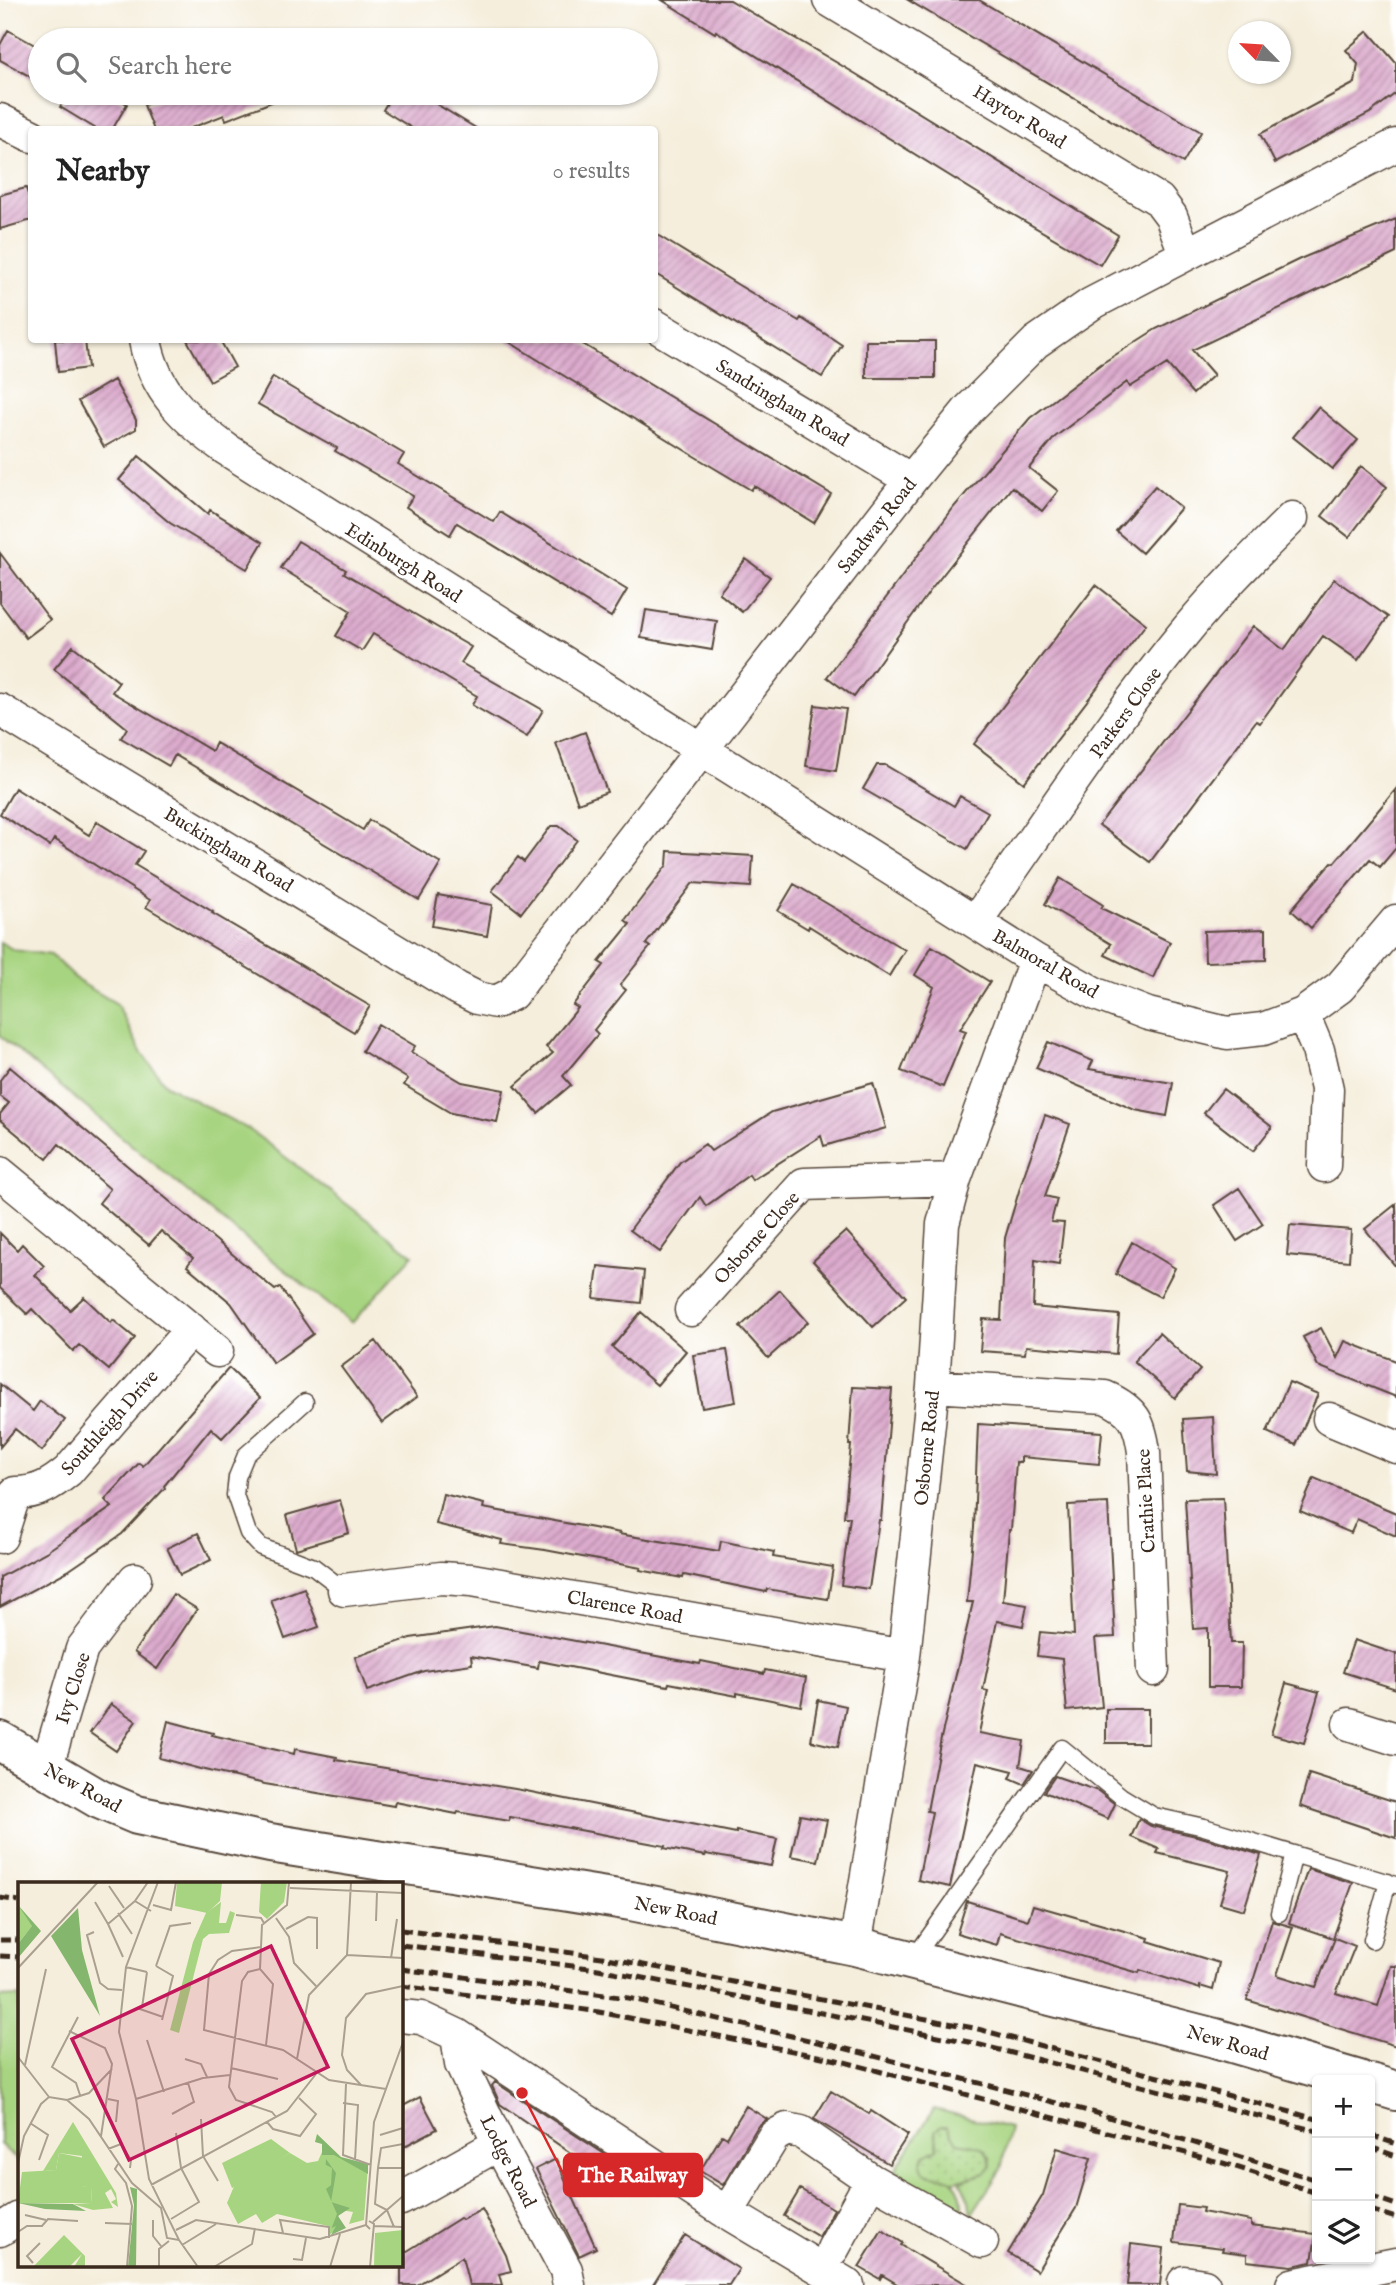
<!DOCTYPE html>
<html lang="en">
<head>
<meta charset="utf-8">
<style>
  :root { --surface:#fff; --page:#f6f6f6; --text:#222; --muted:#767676; --line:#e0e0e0 }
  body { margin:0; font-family:"IM FELL English",serif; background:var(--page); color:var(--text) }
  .controls { position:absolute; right:21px; bottom:21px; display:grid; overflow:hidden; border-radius:7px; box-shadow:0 2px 5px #0004 }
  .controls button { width:63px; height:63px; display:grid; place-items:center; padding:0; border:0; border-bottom:2px solid var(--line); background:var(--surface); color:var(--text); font:35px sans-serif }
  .compass { position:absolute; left:1228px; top:21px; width:63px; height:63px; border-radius:50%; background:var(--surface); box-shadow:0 2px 5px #0004; rotate:295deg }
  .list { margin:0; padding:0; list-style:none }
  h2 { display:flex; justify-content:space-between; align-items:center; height:91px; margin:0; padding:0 28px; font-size:30px }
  h2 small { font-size:23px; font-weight:400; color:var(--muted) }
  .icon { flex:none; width:38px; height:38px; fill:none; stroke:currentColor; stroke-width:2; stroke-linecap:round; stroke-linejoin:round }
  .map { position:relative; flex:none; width:1396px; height:2285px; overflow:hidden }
  .search { position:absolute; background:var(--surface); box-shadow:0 2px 5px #0004; left:28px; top:28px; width:630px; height:77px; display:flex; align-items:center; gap:18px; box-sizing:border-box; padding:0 24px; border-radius:38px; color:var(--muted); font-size:26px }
  .panel { position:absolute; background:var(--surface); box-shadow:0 2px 5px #0004; left:28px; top:126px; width:630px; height:217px; border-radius:7px }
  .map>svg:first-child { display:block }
  .grass { fill:#a7d480; stroke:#717f4f; stroke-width:2 }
  .park { fill:url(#park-dots); stroke:#717f4f; stroke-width:2 }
  .building { fill:url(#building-hatch) }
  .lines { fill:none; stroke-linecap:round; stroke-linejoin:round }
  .service-casing { stroke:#57473a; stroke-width:19 }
  .minor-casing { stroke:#57473a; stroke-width:35 }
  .secondary-casing { stroke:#57473a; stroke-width:42 }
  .service { stroke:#fff; stroke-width:16 }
  .minor { stroke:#fff; stroke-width:32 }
  .secondary { stroke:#fff; stroke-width:38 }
  .rail { stroke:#3b2a1e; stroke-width:5; stroke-dasharray:10 5; stroke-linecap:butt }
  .labels { text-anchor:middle; stroke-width:6; stroke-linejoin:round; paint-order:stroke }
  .street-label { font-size:19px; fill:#3b2a1e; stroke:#fff }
  .inset-road { fill:none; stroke:#aba090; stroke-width:2 }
  .view { fill:#c2185b; fill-opacity:0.15; stroke:#c2185b; stroke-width:3.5 }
  .inset-edge { fill:none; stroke:#3b2a1e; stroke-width:3.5 }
  .leader { fill:none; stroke:#d62828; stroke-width:2.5 }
  .callout-dot { fill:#d62828; stroke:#fff; stroke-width:2.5 }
  .callout { fill:#d62828; stroke:#d62828; stroke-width:2.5 }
  .callout-label { font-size:21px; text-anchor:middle; font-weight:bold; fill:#fff }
</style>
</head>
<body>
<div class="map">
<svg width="1396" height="2285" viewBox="0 0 1396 2285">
  <defs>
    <pattern id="park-dots" width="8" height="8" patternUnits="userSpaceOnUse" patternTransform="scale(1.75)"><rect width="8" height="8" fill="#a7d480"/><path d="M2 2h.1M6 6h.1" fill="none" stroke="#91b66e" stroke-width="1.8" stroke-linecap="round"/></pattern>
    <pattern id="building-hatch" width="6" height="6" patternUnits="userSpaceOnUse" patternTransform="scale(1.75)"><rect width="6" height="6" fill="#dcaacd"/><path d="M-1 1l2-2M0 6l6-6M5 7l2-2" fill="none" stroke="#b48ba6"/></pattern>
  </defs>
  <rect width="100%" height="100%" fill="#fff"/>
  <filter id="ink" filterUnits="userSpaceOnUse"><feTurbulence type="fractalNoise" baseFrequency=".0143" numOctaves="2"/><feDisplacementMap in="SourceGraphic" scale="14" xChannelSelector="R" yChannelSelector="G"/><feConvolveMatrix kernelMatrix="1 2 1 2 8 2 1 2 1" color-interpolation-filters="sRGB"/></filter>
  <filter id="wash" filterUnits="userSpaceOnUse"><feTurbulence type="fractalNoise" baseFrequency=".00686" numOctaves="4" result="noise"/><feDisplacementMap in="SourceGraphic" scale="28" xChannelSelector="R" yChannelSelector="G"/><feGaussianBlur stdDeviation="1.57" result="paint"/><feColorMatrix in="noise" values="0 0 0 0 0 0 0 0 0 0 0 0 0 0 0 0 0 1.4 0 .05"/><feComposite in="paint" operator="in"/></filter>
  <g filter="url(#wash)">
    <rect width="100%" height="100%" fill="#f5eedc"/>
    <!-- grass -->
    <path class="grass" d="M0 942 14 950 51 955 78 981 117 1004 141 1052 166 1085 250 1130 413 1255 352 1323 222 1220 0 1036Z
      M19 1996V2162L0 2144V1997Z
      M934 2109 1010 2128 1001 2169 971 2215 969 2200 960 2181 986 2173 991 2167 990 2156 967 2144 957 2142 947 2127 935 2132 938 2148 936 2151 924 2155 921 2165 929 2175C935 2175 940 2174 946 2176 960 2183 966 2204 959 2217L897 2179V2167Z"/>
    <!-- park -->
    <path class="park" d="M941 2126H947L957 2142C977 2146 988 2143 991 2167L986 2173 954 2181C941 2173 934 2178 924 2172L921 2165 925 2155 938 2148 935 2131Z"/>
    <g id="blocks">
      <!-- building -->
      <path class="building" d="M662 0H730L856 74 1118 235 1100 265 1000 207 716 31 715 33Z
        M908 0H979L1201 132 1183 163Z
        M8 30 40 48V82L0 60V45Z
        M1368 31 1396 63V93L1370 113 1275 163 1260 134 1355 83 1358 64 1346 50Z
        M69 93H109L127 104 112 130H98L60 107Z
        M177 93H291L292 94 226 120 224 115 186 130H154L144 105Z
        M393 93H418L479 130H415L383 110Z
        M26 188 32 207V220L0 229V195Z
        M1396 219V253L1192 350 1214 375 1193 394 1167 364 1130 387 1127 382 1055 437 1029 468 1058 491 1042 511 1012 487 930 591 854 697 827 677 954 507 1030 418 1101 364 1156 329 1300 259Z
        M654 233 740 286 799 321 801 318 842 345 822 377 654 273Z
        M55 340H85L88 368 58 372Z
        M187 340H220L235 367 210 381Z
        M506 340H576L831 494 814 523 754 486 751 490 694 456Z
        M866 341H935V378H866Z
        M273 377 404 454 398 464 494 522 500 512 627 590 611 617 457 523 450 535 406 507 413 496 335 451 337 448 258 404Z
        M114 380 136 420V429L104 447 78 401Z
        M1318 407 1358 440 1333 469 1293 437Z
        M139 456 208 514 210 510 263 542 247 569 170 523 119 480Z
        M1361 466 1387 487 1349 537 1322 516Z
        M1155 486 1181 508 1142 553 1116 531Z
        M298 541 346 570 344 573 471 647 461 663 543 710 527 737 472 705 477 696 373 634 362 651 336 636 351 611 281 568Z
        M0 553 50 620 26 638 0 603Z
        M746 559 770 577 742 612 719 593Z
        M1334 579 1388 617 1358 660 1323 636 1260 723 1256 721 1150 862 1099 825 1253 626 1284 650Z
        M1096 585 1146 624 1024 783 974 744Z
        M646 610 717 621 712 650 641 638Z
        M73 646 119 682 112 692 212 751 216 743 363 830 369 820 441 863 419 900 175 755 169 766 121 738 127 728 54 669Z
        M815 705 846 709 836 771 806 766Z
        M585 732 607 792 578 803 556 743Z
        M877 765H885L954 806 960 796 988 812 967 849 863 789Z
        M15 788 89 835 97 822 144 851 135 865 213 912 212 913 370 1006 354 1032 146 907 150 900 54 839 50 846 0 814Z
        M1396 789V848L1380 867 1370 859 1311 928 1291 910 1332 862 1334 863Z
        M551 826H559L577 840 521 913 492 891 518 857 524 862Z
        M668 851 753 856 751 887 693 883 646 944 650 947 620 985 626 990 594 1030 598 1034 563 1076 571 1085 538 1113 515 1086 553 1053 546 1047 578 1008 573 1005 604 965 599 962 630 924 625 920 667 865Z
        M1060 878 1103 905 1101 908 1170 942 1153 978 1105 955 1111 944 1045 904Z
        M794 884 905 950 889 976 809 926 808 929 778 911Z
        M438 895 492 905 487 936 432 926Z
        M1266 929V960L1205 962 1204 931Z
        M932 946 990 982 960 1029 966 1031 943 1087 901 1071 934 987 915 975Z
        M378 1024 415 1046 411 1052 462 1082 504 1090 497 1122 451 1113 404 1085 408 1079 362 1051Z
        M1048 1042 1093 1061 1089 1069 1173 1083 1167 1116 1135 1110 1036 1068Z
        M10 1067 275 1290 280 1287 313 1334 273 1363 231 1303 187 1266 193 1258 161 1231 149 1245 99 1203 110 1189 59 1144 47 1159 0 1120V1114L9 1103 0 1096V1080Z
        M873 1083 886 1128 824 1146 821 1136 752 1180 749 1175 706 1206 700 1197 660 1252 630 1230 680 1162 705 1144 711 1151 772 1112Z
        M1223 1089 1272 1127 1253 1151 1204 1113Z
        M1045 1115 1070 1124 1045 1196 1057 1199 1051 1222 1064 1223 1059 1264 1035 1260 1033 1307 1119 1315 1116 1354 1026 1346 1025 1354 980 1351 983 1319 1001 1320 1005 1238 1022 1181Z
        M1239 1188 1263 1224 1237 1241 1214 1205Z
        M1396 1204V1267L1365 1229Z
        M1290 1225 1351 1230 1349 1261 1287 1255Z
        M846 1231 906 1297 873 1327 813 1261Z
        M0 1233 17 1250 22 1244 44 1266 35 1275 70 1310 84 1297 111 1323 113 1320 135 1338 109 1370 79 1345 73 1351 32 1309 27 1314 0 1288Z
        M1132 1242 1175 1268 1160 1297 1116 1274Z
        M598 1266 644 1271 641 1303 594 1298Z
        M780 1290 808 1322 768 1358 740 1327Z
        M641 1312 686 1351 657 1385 612 1347Z
        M1321 1328 1337 1358 1345 1341 1396 1361V1397L1318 1366 1303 1337Z
        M1159 1333 1200 1370 1175 1398 1134 1361Z
        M376 1341 417 1397 382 1423 341 1367Z
        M727 1350 736 1402 702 1408 693 1355Z
        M229 1368 260 1398 222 1438 211 1428 164 1486 165 1488 122 1534 68 1571 0 1607V1577L46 1552 112 1507 105 1500 139 1463 143 1466Z
        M1289 1382 1318 1394 1296 1445 1267 1432Z
        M0 1384 33 1411 40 1401 65 1420 42 1451 15 1429 0 1447Z
        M853 1387 892 1389 881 1520H879L869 1589 841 1585 850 1517H844L851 1445H849Z
        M1213 1417 1216 1474 1187 1471 1183 1419Z
        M978 1424 1102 1432 1099 1464 1021 1457V1463L1016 1462 1011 1530H1009L1003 1601 1027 1605 1023 1626 997 1621 983 1690 988 1691 979 1733 1024 1741 1020 1766 1033 1770 1024 1784 1010 1778 1013 1771 977 1762 950 1887 918 1880 932 1812 927 1811 941 1738 973 1602H967L974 1528Z
        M1314 1478 1396 1513V1536L1357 1519 1351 1533 1300 1511Z
        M443 1494 484 1504 483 1508 620 1533 619 1534 719 1551 721 1541 774 1552 773 1557 833 1567 828 1599 767 1589 766 1592 684 1575 683 1578 640 1570 641 1568 545 1550 501 1544 502 1540 436 1524Z
        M1223 1498 1231 1643H1242L1241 1687H1208V1628L1193 1629 1185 1499Z
        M340 1500 349 1533 296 1549 287 1515Z
        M1108 1503 1115 1637 1095 1638 1102 1707 1067 1711 1062 1659 1037 1656 1040 1632 1074 1635 1068 1505Z
        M198 1533 211 1560 180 1575 167 1548Z
        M304 1588 319 1627 285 1639 271 1600Z
        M173 1594 197 1609 157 1669 134 1652Z
        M495 1626 700 1664 701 1661 764 1674 765 1670 806 1678 801 1706 737 1693V1696L669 1683 668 1686 539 1661 538 1668 471 1656 472 1664 424 1671 367 1691 355 1657 410 1638Z
        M1354 1640 1396 1654V1689L1343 1672Z
        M1286 1683 1319 1692 1304 1743 1271 1734Z
        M818 1700 846 1706 838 1747 811 1741Z
        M111 1704 136 1721 116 1751 90 1733Z
        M1106 1709H1148V1743H1106Z
        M168 1721 213 1733 212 1735 294 1754 295 1749 337 1757 336 1760 521 1790 736 1833V1831L777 1839 771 1866 706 1854 705 1856 664 1848 665 1846 510 1817 509 1821 458 1812 457 1814 395 1802 394 1806 265 1784 200 1769 159 1758Z
        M1309 1774 1396 1802V1838L1300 1806Z
        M1055 1776 1098 1791 1115 1804 1108 1819 1044 1792Z
        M800 1815 827 1820 818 1861 791 1856Z
        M1139 1819 1151 1826 1201 1837 1261 1855 1244 1910 1220 1903 1230 1871 1157 1853 1159 1849 1131 1837Z
        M1308 1869 1353 1883 1333 1938 1289 1923Z
        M967 1901 1028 1920 1033 1905 1149 1938 1148 1941 1219 1963 1213 1990 1200 1986V1989L1140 1970 1139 1973 1000 1933 997 1945 957 1933Z
        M1272 1921 1293 1927 1277 1975 1316 1987 1335 1938 1355 1946 1336 1993 1378 2006 1391 1966H1396V2046L1247 2000Z
        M495 2082 612 2159 601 2174 500 2104 492 2086Z
        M831 2091 869 2114 871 2111 908 2135 889 2164 814 2119Z
        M420 2097 437 2129 401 2148V2107Z
        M746 2106 767 2119 758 2126 723 2185 700 2171 722 2135 727 2138Z
        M1057 2148 1091 2158 1076 2208 1037 2271 1008 2253 1043 2195Z
        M556 2159 596 2248 579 2256 536 2169Z
        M800 2189 834 2209 819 2237 784 2216Z
        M1178 2205 1203 2208 1202 2212 1251 2221V2226L1316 2234 1312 2262 1292 2266 1247 2261V2254L1222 2251 1223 2248 1174 2242Z
        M482 2209 506 2255 511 2271 499 2274 502 2285H469L462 2257 417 2285H401V2255L460 2218 462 2220Z
        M882 2230 903 2243 901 2245 968 2285H899L882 2275 880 2279 859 2267Z
        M685 2235 739 2269 729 2285H653Z
        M1131 2244 1164 2248 1160 2285H1127Z"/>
    </g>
  </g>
  <g filter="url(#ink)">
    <use href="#blocks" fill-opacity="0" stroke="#57473a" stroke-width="2"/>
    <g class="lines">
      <!-- service casing -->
      <g class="service-casing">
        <path id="service" d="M305 1402 246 1455 237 1477 235 1495 248 1533 261 1547 314 1567 344 1590
          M1279 1913 1294 1854
          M1372 1940 1388 1882
          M912 1961 1062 1748 1121 1796 1154 1816 1204 1827 1396 1885"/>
      </g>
      <!-- minor casing -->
      <g class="minor-casing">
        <path id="minor" d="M829 0 1159 200 1171 216 1185 253
          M0 120 32 136
          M654 325 911 480
          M145 340C154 391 186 420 226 449L1035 960 1096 994 1148 1014 1227 1033 1263 1029 1303 1014 1340 987 1396 921
          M0 710 457 988 477 998 496 1002 512 994 911 480 969 409 1036 342 1091 304 1396 145
          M976 921C1046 822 1112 720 1189 627 1221 588 1257 553 1292 518
          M1303 1014 1318 1050 1327 1089 1324 1166
          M0 1173 217 1351
          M691 1310 804 1184 955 1179
          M933 1386 1105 1397C1134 1410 1140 1422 1144 1452L1153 1670
          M1329 1419 1396 1447
          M1 1537 15 1493C38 1493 51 1485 68 1471L191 1329
          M344 1590 441 1578 472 1580 904 1656
          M1349 1724 1396 1739
          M46 1769 82 1649 135 1579
          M855 1946 904 1656 933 1386 943 1224 955 1179 1035 960
          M401 2016 421 2018 457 2035 721 2209 848 2285
          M457 2035 461 2064 499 2144 566 2270 569 2285
          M401 2199 499 2144
          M727 2213 774 2136 787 2129 801 2132 871 2180 982 2242
          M0 2230 19 2218
          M833 2249 871 2180
          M1184 2282 1204 2285
          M1292 2285 1396 2264"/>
      </g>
      <!-- secondary casing -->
      <g class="secondary-casing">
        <path id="secondary" d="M0 1741 99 1799 137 1815 270 1843 631 1901 855 1946 1215 2038 1359 2080
          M1370 2083 1396 2091"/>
      </g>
      <!-- service -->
      <use href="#service" class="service"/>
      <!-- minor -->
      <use href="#minor" class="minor"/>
      <!-- secondary -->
      <use href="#secondary" class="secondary"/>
      <!-- rail -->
      <path class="rail" d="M0 1898 19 1901
        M401 1930 602 1957 974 2028 1317 2119
        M0 1940H19
        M401 1945 598 1969 969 2042 1317 2131
        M0 1956 19 1957
        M401 1969 628 1998 843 2048 1092 2112 1317 2180
        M401 1986 594 2011 837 2060 1223 2163 1317 2193
        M1370 2135 1396 2144
        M1370 2147 1396 2156
        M1370 2196 1396 2205
        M1370 2210 1396 2218"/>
    </g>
  </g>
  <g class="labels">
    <!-- street labels -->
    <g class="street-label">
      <text transform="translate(1020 116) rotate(31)" y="7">Haytor Road</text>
      <text transform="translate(783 402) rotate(31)" y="7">Sandringham Road</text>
      <text transform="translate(876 525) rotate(-52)" y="7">Sandway Road</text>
      <text transform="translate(404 562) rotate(32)" y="7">Edinburgh Road</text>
      <text transform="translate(1125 712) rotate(-54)" y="7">Parkers Close</text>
      <text transform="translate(229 849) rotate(31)" y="7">Buckingham Road</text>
      <text transform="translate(1046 963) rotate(30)" y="7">Balmoral Road</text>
      <text transform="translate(756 1237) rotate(-48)" y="7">Osborne Close</text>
      <text transform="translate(109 1422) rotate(-48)" y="7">Southleigh Drive</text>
      <text transform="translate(926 1448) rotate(-84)" y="7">Osborne Road</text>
      <text transform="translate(1145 1501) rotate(-93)" y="7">Crathie Place</text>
      <text transform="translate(625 1606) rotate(10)" y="7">Clarence Road</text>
      <text transform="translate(72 1688) rotate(-72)" y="7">Ivy Close</text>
      <text transform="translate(83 1787) rotate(28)" y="7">New Road</text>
      <text transform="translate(676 1910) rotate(11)" y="7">New Road</text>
      <text transform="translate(1228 2042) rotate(16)" y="7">New Road</text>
      <text transform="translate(509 2161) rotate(63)" y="7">Lodge Road</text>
    </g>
  </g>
  <!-- overview -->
  <g transform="translate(18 1882)">
    <rect width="385" height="385" fill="#f5eedc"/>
    <path d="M203 20 201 41H208L212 29 217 31 211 51 191 52 185 57 161 151 152 148 175 60 188 31ZM0 23 15 43 0 62ZM253 257 272 271 214 306 204 281ZM308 261 321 275 350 284 346 338 331 342 335 330 322 328 319 340 324 344 311 353 308 307 313 303 300 279ZM41 271 66 276 64 304 74 305 73 321H0L4 290 38 288ZM46 353 67 374V385H56L64 372 51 385H15Z" fill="#a7d480"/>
    <path d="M0 23 23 49 0 76V62L14 44ZM60 26 64 68 82 134 33 54ZM299 252 323 275 350 282V292L316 273H304V262L297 260ZM308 277 318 291 313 320 332 326 320 334 328 346 313 353 318 344 314 346 306 316ZM112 305 119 307 118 385H110L116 323ZM0 321 55 322 68 329 27 327Z" fill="#85b66e"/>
    <path d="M159 0H204L202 19 189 31 157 24ZM243 0H269L266 20 249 37 241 30ZM55 240 98 311 100 325 93 320 98 317 93 307 87 311 95 326 75 328 55 322 73 321 74 306 64 304V274L41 271 38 288 25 289ZM272 271 289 281 300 279 314 286 313 303 308 307 319 332 314 345 259 332 244 341 238 332 220 342 209 321 217 302ZM385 348V385H356L357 351Z" fill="#a7d480"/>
    <path class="inset-road" d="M130 0 117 19 133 29M140 0 108 85 101 150 118 217 131 297 161 358 180 385M91 4 106 26M272 6 385 11M77 20 90 42M135 23 153 28 158 0M100 31 114 52M218 33 243 36 246 41M258 36 271 55 276 81 298 104M358 39 359 10M268 47 290 35 299 36V67M76 50 69 53 82 101 90 107 104 108M243 65 214 69 200 78 191 92 186 148 265 168 311 198 368 207M329 73 333 0M329 73 385 76M105 75 90 42 117 19M373 76 379 37M138 84 155 94 144 138M138 84 152 44 173 41M108 85 129 90M0 86 80 0M242 87 230 90 224 99 211 205 218 218 254 230 258 235M119 126 145 135M124 126 129 90M60 135 34 185 58 201 62 213M51 149 87 166 94 182 83 254M129 158 146 210M248 163 255 102 242 87 244 43 269 23 271 0M0 175 31 215M167 177 183 182 189 195M279 177 291 113 329 73M7 183 28 87M213 186 260 197M328 202 325 273 353 283M343 203 329 188 324 173 328 136 348 112 385 104M90 217 100 219 98 240M118 217 185 196 212 193M49 218 71 211 94 187M325 221 340 223 337 278M154 232 176 220 170 201M183 237 185 274 200 299M249 240 255 247 282 254 298 232 281 216M12 241 30 253 21 278M362 253 385 246M90 267 103 262 113 278 112 286M0 281 6 254 23 222 31 215 49 218 71 237 114 301 143 326 149 356 161 358M100 282 97 287 108 301 114 324 109 385M360 286H385M133 303 269 229 298 192M7 333 28 338M153 337 181 320 163 286 158 251M135 338V354L143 364M351 339 356 342 352 385M355 340 385 314M87 341 114 342M356 344 385 345M376 345 369 328 357 322 360 286 363 266 385 262M352 347 348 343 356 240 385 160M158 348 178 338 302 357 348 343M0 350 9 344H24L30 337 60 339M265 351 262 338 311 345V356M164 363 198 342M275 377 284 378 288 356M15 381 9 374 22 361M141 385V367L151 359M196 385 234 362 237 346M312 385 322 352"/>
    <path class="view" d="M253 64 310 185 111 278 54 157Z"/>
    <rect width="385" height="385" class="inset-edge"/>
  </g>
  <!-- callouts -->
  <path class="leader" d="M522 2093L564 2175"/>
  <circle class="callout-dot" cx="522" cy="2093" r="7"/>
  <rect class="callout" x="564" y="2154" width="138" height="42" rx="7"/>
  <g class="callout-label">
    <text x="633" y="2182">The Railway</text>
  </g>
</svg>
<div class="controls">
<button>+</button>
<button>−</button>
<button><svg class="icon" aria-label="layers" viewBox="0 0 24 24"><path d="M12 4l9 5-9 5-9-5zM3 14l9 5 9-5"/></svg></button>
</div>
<svg class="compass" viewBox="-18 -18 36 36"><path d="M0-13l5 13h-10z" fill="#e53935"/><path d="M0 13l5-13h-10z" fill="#767676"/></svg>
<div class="search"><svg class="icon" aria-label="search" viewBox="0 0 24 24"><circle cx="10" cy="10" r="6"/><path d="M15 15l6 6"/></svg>Search here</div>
<section class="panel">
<h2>Nearby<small>0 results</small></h2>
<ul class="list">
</ul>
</section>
</div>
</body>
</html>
